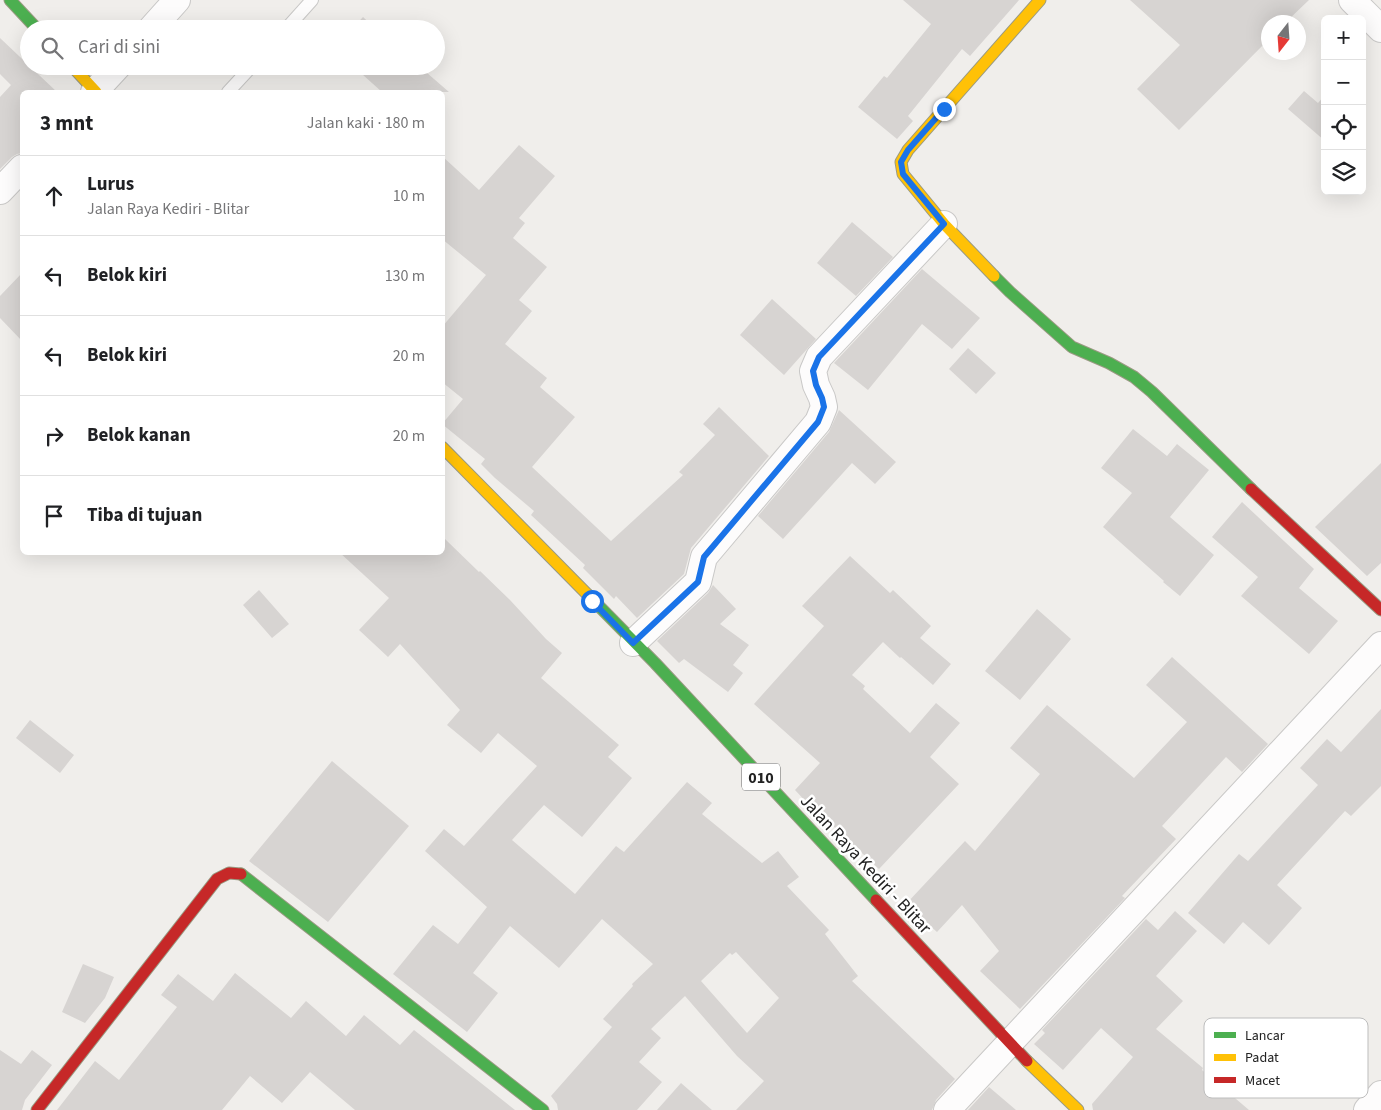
<!DOCTYPE html>
<html lang="id">
<head>
<meta charset="utf-8">
<style>
  :root { --surface:#fff; --page:#f2f2f2; --text:#202124; --muted:#757577; --line:#e0e0e0 }
  body { margin:0; font-family:"Source Sans 3",sans-serif; background:var(--page); color:var(--text) }
  .controls { position:absolute; right:15px; top:15px; display:grid; overflow:hidden; border-radius:8px; box-shadow:0 5px 20px #0002 }
  .controls button { width:45px; height:45px; display:grid; place-items:center; padding:0; border:0; border-bottom:1px solid var(--line); background:var(--surface); color:var(--text); font:25px sans-serif }
  .compass { position:absolute; left:1261px; top:15px; width:45px; height:45px; border-radius:50%; background:var(--surface); box-shadow:0 5px 20px #0002; rotate:197deg }
  .stop { position:absolute; width:15px; height:15px; margin:-11px; border:4px solid #1a73e8; border-radius:50%; background:#fff }
  .stop.end { background:#1a73e8; border-color:#fff; box-shadow:0 1px 5px #0008 }
  .list { margin:0; padding:0; list-style:none }
  h2 { display:flex; justify-content:space-between; align-items:center; height:65px; margin:0; padding:0 20px; font-size:21px }
  h2 small { font-size:16px; font-weight:400; color:var(--muted) }
  .list li { display:grid; grid-template-columns:32px 1fr auto; gap:15px; align-items:center; box-sizing:border-box; height:80px; padding:0 20px; border-top:1px solid var(--line) }
  .list b { display:block; font-size:19px; white-space:nowrap }
  .list p { margin:0; font-size:16px; white-space:nowrap; color:var(--muted) }
  .list em { font-size:16px; font-style:normal; color:var(--muted) }
  .icon { flex:none; width:28px; height:28px; fill:none; stroke:currentColor; stroke-width:2; stroke-linecap:round; stroke-linejoin:round }
  .map { position:relative; flex:none; width:1381px; height:1110px; overflow:hidden }
  .search { position:absolute; background:var(--surface); box-shadow:0 5px 20px #0002; left:20px; top:20px; width:425px; height:55px; display:flex; align-items:center; gap:12px; box-sizing:border-box; padding:0 18px; border-radius:28px; color:var(--muted); font-size:19px }
  .panel { position:absolute; background:var(--surface); box-shadow:0 5px 20px #0002; left:20px; top:90px; width:425px; height:465px; border-radius:8px }
  .map>svg:first-child { display:block }
  .building { fill:#d7d4d2; fill-rule:evenodd }
  .lines { fill:none; stroke-linecap:round; stroke-linejoin:round }
  .lane-casing { stroke:#c9c8c7; stroke-width:14 }
  .street-casing { stroke:#c9c8c7; stroke-width:28 }
  .fast-casing { stroke:#999a82; stroke-width:13 }
  .slow-casing { stroke:#999a82; stroke-width:13 }
  .jam-casing { stroke:#999a82; stroke-width:13 }
  .lane { stroke:#fdfcfc; stroke-width:12 }
  .street { stroke:#fdfcfc; stroke-width:26 }
  .fast { stroke:#4caf50; stroke-width:11 }
  .slow { stroke:#ffc107; stroke-width:11 }
  .jam { stroke:#c62828; stroke-width:11 }
  .route { stroke:#1a73e8; stroke-width:6 }
  .labels { text-anchor:middle; stroke-width:5; stroke-linejoin:round; paint-order:stroke }
  .shield { fill:#fff; stroke:#646464; stroke-width:1 }
  .shield-label { font-size:16px; font-weight:bold; fill:#222 }
  .street-label { font-size:18px; fill:#222; stroke:#fff }
  .key { fill:#fff; stroke:#bdbdbd; stroke-width:1 }
  .key-label { font-size:14px; fill:#222 }
</style>
</head>
<body>
<div class="map">
<svg width="1381" height="1110" viewBox="0 0 1381 1110">
  <rect width="100%" height="100%" fill="#f0eeeb"/>
  <!-- building -->
  <path class="building" d="M903 0H1019L970 56 962 49 908 116 913 121 897 139 858 107 884 76 887 78 931 24Z
    M1130 0H1309L1286 22H1268V40L1179 130 1137 89 1180 45Z
    M363 17 376 29H352Z
    M0 38 57 92H22V153L17 154 12 157 0 169V97L11 85 0 74Z
    M353 66H419L449 92H382Z
    M1304 91 1318 103 1325 95V141L1288 109Z
    M519 145 555 176 519 218 525 223 513 238 547 267 519 300 532 311 505 344 547 378 540 387 575 417 532 467 611 541 683 475 679 472 715 435 703 424 719 407 769 456 691 548 684 574 637 618 616 596 614 599 583 568 585 565 531 515 534 511 495 478 481 464 485 459 442 424 463 399 442 382V327L486 275 442 239V156L479 190Z
    M852 222 893 257 856 296 817 263Z
    M922 269 980 318 952 349 922 324 868 390 834 363Z
    M22 273V341L0 318V296Z
    M772 299 816 339 784 375 740 335Z
    M968 348 996 373 976 394 949 369Z
    M839 410 896 462 875 484 852 463 783 539 758 516 829 432Z
    M1133 429 1167 456 1177 444 1209 470 1170 517 1214 555 1180 596 1163 582 1164 581 1103 527 1132 493 1101 468Z
    M1381 463V563L1367 576 1315 527Z
    M1242 502 1314 569 1299 588 1338 621 1309 654 1241 596 1258 577 1212 537Z
    M445 539 479 572 480 571 510 600 546 639 562 653 541 678 619 745 608 757 632 778 582 837 544 805 512 840 575 894 616 846 624 852 687 782 712 803 702 814 762 863 778 851 799 877 787 886 829 930 825 934 858 976 852 981 955 1079 936 1100 932 1110H736L764 1081 737 1056 685 996 651 1029 661 1038 639 1062 662 1082 637 1110H558L557 1104 551 1096 612 1027 603 1019 633 986 632 984 653 964 602 919 559 968 510 926 473 973 498 993 467 1032 393 974 433 925 458 944 487 907 425 851 444 829 464 846 537 766 498 733 481 753 447 725 460 710 400 644 388 657 359 630 389 598 339 552H442V541ZM736 952 779 998 747 1033 701 981 730 953 732 955Z
    M850 556 890 593 893 590 931 626 920 638 951 664 933 685 901 657 900 658 883 642 852 675 865 686 863 689 910 733 936 703 960 723 930 757 959 784 879 869 831 824 829 826 822 819 795 790 820 763 754 704 824 626 802 606Z
    M713 585 736 609 720 624 749 645 733 665 743 673 728 692 684 659 679 663 657 641 708 593Z
    M259 590 289 624 272 638 243 605Z
    M1037 609 1071 639 1020 700 985 671Z
    M1172 657 1268 744 1242 772 1226 757 1162 826 1176 839 1122 896 1125 898 1020 1009 980 971 999 951 962 905 937 932 906 904 965 841 975 851 1040 774 1010 748 1047 705 1134 778 1187 722 1146 685Z
    M1381 709V786L1351 816 1345 811 1277 885 1302 908 1269 945 1243 922 1224 944 1188 913 1239 854 1248 861 1318 785 1300 768 1327 739 1341 752Z
    M30 720 74 755 60 773 16 738Z
    M332 761 409 826 328 922 249 861Z
    M1175 911 1197 931 1156 976 1183 1001 1156 1029 1203 1068 1202 1070 1249 1110H1093L1092 1104 1133 1057 1101 1028 1063 1070 1034 1044 1045 1033 1042 1030 1146 919 1158 930Z
    M83 964 114 977 105 998 85 1023 62 1012Z
    M235 973 291 1018 306 1001 346 1036 364 1015 400 1045 414 1030 515 1110H355L310 1072 282 1103 250 1076 222 1110H57L95 1061 119 1080 177 1007 161 995 178 974 213 1001Z
    M0 1050 21 1064 32 1050 52 1065 25 1100 22 1110H0Z
    M681 1083 712 1110H657Z
    M989 1087 1016 1110H968Z"/>
  <g class="lines">
    <!-- lane casing -->
    <g class="lane-casing">
      <path id="lane" d="M286 29 312 0
        M228 92 252 66"/>
    </g>
    <!-- street casing -->
    <g class="street-casing">
      <path id="street" d="M1352 0 1381 29
        M151 29 177 0
        M94 92 118 66
        M0 191 22 168
        M633 643 698 582 704 557 818 422 824 407 822 398 816 385 813 371 819 357 944 224
        M947 1110 1381 645
        M1367 1110 1381 1094"/>
    </g>
    <!-- fast casing -->
    <g class="fast-casing">
      <path id="fast" d="M10 0 37 29
        M994 276 1010 292 1072 347 1109 363 1134 377 1152 392 1251 489
        M588 595 655 663 876 900
        M241 874 543 1110"/>
    </g>
    <!-- slow casing -->
    <g class="slow-casing">
      <path id="slow" d="M72 66 96 92
        M994 276 944 224 903 174 901 162 908 150 1040 0
        M442 447 588 595
        M1027 1061 1078 1110"/>
    </g>
    <!-- jam casing -->
    <g class="jam-casing">
      <path id="jam" d="M1251 489 1381 610
        M876 900 1027 1061
        M37 1110 217 879 229 873 241 874"/>
    </g>
    <!-- lane -->
    <use href="#lane" class="lane"/>
    <!-- street -->
    <use href="#street" class="street"/>
    <!-- fast -->
    <use href="#fast" class="fast"/>
    <!-- slow -->
    <use href="#slow" class="slow"/>
    <!-- jam -->
    <use href="#jam" class="jam"/>
  </g>
  <g class="lines">
    <!-- route -->
    <path class="route" d="M592 601 633 643 698 582 704 557 818 422 824 407 822 398 816 385 813 371 819 357 944 224 903 174 901 162 908 150 944 109"/>
  </g>
  <g class="labels">
    <!-- shield labels -->
    <rect class="shield" x="742" y="763.5" width="38" height="27" rx="4"/>
    <g class="shield-label">
      <text x="761" y="783">010</text>
    </g>
    <!-- street labels -->
    <g class="street-label">
      <text transform="translate(866 864) rotate(47)" y="6">Jalan Raya Kediri - Blitar</text>
    </g>
  </g>
  <!-- legend -->
  <rect x="1204" y="1018" width="164" height="80" rx="8" class="key"/>
  <rect x="1214" y="1032" width="22" height="6" fill="#4caf50"/>
  <rect x="1214" y="1054" width="22" height="7" fill="#ffc107"/>
  <rect x="1214" y="1077" width="22" height="6" fill="#c62828"/>
  <g class="key-label">
    <text x="1245" y="1040">Lancar</text>
    <text x="1245" y="1062">Padat</text>
    <text x="1245" y="1085">Macet</text>
  </g>
</svg>
<div class="controls">
<button>+</button>
<button>−</button>
<button><svg class="icon" aria-label="locate" viewBox="0 0 24 24"><circle cx="12" cy="12" r="6"/><path d="M12 2v4M12 18v4M2 12h4M18 12h4"/></svg></button>
<button><svg class="icon" aria-label="layers" viewBox="0 0 24 24"><path d="M12 4l9 5-9 5-9-5zM3 14l9 5 9-5"/></svg></button>
</div>
<svg class="compass" viewBox="-18 -18 36 36"><path d="M0-13l5 13h-10z" fill="#e53935"/><path d="M0 13l5-13h-10z" fill="#757577"/></svg>
<div class="stop" style="left:592px;top:601px"></div>
<div class="stop end" style="left:944px;top:109px"></div>
<div class="search"><svg class="icon" aria-label="search" viewBox="0 0 24 24"><circle cx="10" cy="10" r="6"/><path d="M15 15l6 6"/></svg>Cari di sini</div>
<section class="panel">
<h2>3 mnt<small>Jalan kaki · 180 m</small></h2>
<ul class="list">
<li><svg class="icon" aria-label="ahead" viewBox="0 0 24 24"><path d="M12 20V5M6 11l6-6 6 6"/></svg><div><b>Lurus</b><p>Jalan Raya Kediri - Blitar</p></div><em>10 m</em></li>
<li><svg class="icon" aria-label="left" viewBox="0 0 24 24"><path d="M17 20v-9H6M10 6l-5 5 5 5"/></svg><div><b>Belok kiri</b></div><em>130 m</em></li>
<li><svg class="icon" aria-label="left" viewBox="0 0 24 24"><path d="M17 20v-9H6M10 6l-5 5 5 5"/></svg><div><b>Belok kiri</b></div><em>20 m</em></li>
<li><svg class="icon" aria-label="right" viewBox="0 0 24 24"><path d="M7 20v-9h11M14 6l5 5-5 5"/></svg><div><b>Belok kanan</b></div><em>20 m</em></li>
<li><svg class="icon" aria-label="arrive" viewBox="0 0 24 24"><path d="M6 21V4h12l-3 4 3 4H6"/></svg><div><b>Tiba di tujuan</b></div></li>
</ul>
</section>
</div>
</body>
</html>
